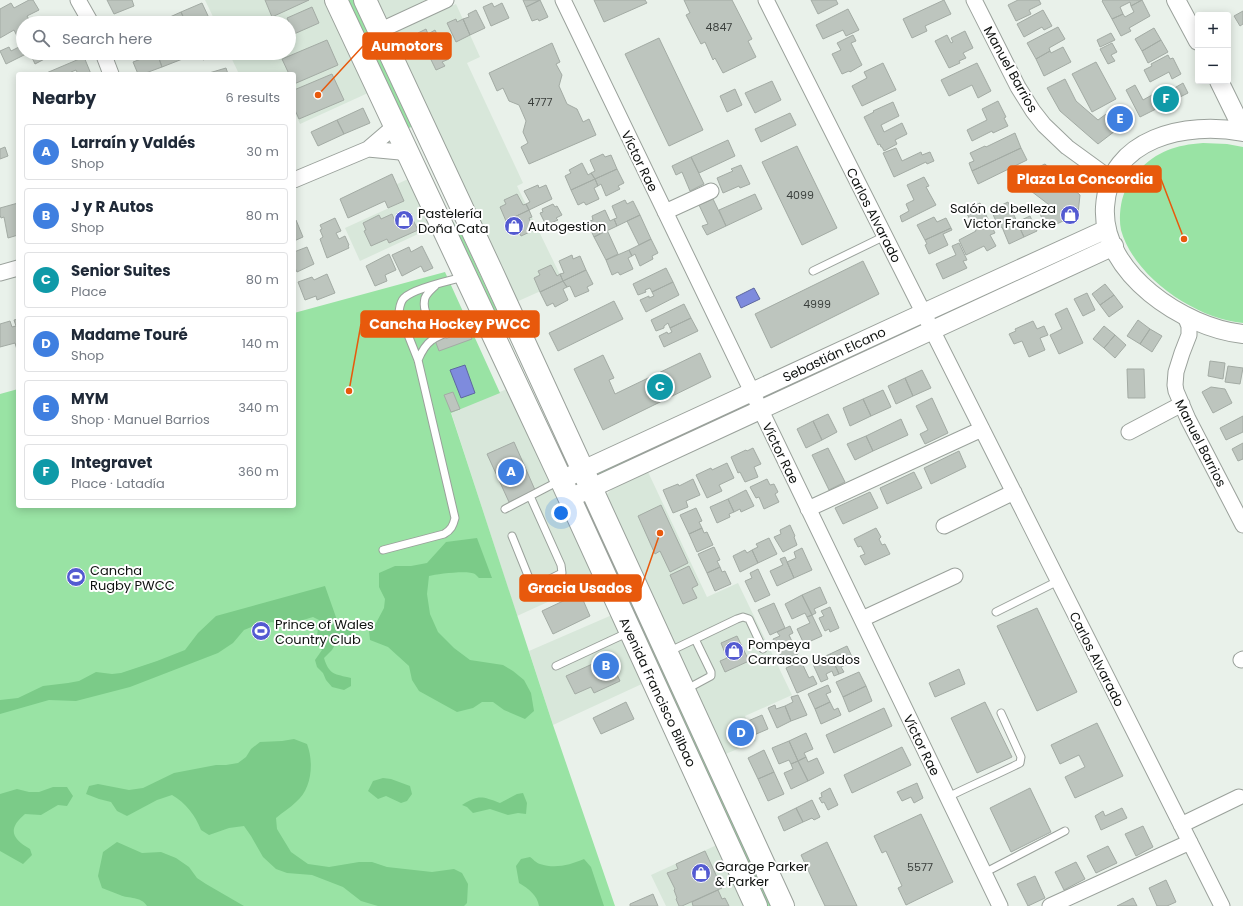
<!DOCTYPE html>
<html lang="en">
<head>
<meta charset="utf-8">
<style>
  :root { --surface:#fff; --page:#f2f2f3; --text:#1f2937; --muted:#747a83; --line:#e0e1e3; --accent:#d93025 }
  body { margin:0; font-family:Poppins,sans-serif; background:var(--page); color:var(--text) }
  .controls { position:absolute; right:12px; top:12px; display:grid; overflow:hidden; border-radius:4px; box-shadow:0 2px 10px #0003 }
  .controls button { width:36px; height:36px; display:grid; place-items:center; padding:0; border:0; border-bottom:1px solid var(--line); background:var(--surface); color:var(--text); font:20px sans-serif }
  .you { position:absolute; left:561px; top:513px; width:14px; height:14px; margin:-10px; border:3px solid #fff; border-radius:50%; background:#1a73e8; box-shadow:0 0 0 6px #1a73e833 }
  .badge { display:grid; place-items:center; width:26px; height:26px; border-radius:50%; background:var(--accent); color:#fff; font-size:13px; font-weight:700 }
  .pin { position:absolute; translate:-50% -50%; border:2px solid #fff; box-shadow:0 1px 4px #0006 }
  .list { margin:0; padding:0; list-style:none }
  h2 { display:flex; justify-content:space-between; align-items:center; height:52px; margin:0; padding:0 16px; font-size:17px }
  h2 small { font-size:13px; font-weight:400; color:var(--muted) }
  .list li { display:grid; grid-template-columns:26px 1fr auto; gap:12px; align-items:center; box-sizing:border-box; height:56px; margin:0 8px 8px; padding:0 8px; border:1px solid var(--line); border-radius:4px }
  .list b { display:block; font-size:15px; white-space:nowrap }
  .list p { margin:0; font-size:13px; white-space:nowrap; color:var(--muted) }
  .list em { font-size:13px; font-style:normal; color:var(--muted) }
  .icon { flex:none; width:22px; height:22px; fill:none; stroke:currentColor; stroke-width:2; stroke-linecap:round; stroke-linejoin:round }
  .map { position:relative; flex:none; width:1243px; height:906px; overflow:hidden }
  .search { position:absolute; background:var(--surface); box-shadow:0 2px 10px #0003; left:16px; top:16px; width:280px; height:44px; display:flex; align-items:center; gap:10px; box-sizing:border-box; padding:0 14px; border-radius:22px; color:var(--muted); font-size:15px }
  .panel { position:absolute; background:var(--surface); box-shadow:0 2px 10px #0003; left:16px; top:72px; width:280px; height:436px; border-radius:4px }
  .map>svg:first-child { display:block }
  .built { fill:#d8e7da }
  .green { fill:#99e3a4 }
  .forest { fill:#7bcb88 }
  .water { fill:#7e8bdd; stroke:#5d67a0 }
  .building { fill:#bdc5be; stroke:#a3aba4 }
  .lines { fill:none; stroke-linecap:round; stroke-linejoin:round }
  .service-casing { stroke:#9aa19b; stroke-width:9 }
  .minor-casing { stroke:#9aa19b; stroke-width:17 }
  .tertiary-casing { stroke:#9aa19b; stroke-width:20 }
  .primary-casing { stroke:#9aa19b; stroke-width:24 }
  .service { stroke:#fff; stroke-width:7 }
  .minor { stroke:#fff; stroke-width:15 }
  .tertiary { stroke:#fff; stroke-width:18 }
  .primary { stroke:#fff; stroke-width:22 }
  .labels { text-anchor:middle; stroke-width:4; stroke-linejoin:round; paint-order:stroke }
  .number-label { font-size:11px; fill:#3a3f3c }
  .street-label { font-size:13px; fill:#0f1210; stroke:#fff }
  .poi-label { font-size:13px; fill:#0f1210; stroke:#fff; text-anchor:start }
  .leader { fill:none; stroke:#e8590c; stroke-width:1.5 }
  .callout-dot { fill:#e8590c; stroke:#fff; stroke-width:1.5 }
  .callout { fill:#e8590c; stroke:#e8590c; stroke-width:1.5 }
  .callout-label { font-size:14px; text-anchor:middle; font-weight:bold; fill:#fff }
</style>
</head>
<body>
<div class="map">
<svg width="1243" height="906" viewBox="0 0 1243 906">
  <rect width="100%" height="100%" fill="#e9f1ea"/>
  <!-- built -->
  <path class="built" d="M205 0H325L368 93 300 124 294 111V74H239L229 53H289V23H216Z
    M375 0H429L388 18 384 17Z
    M456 4 480 57 467 63 523 183 517 186 563 281 514 303 394 39 395 34 400 30Z
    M408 179 431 228 360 261 345 228 400 203 393 186Z
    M507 389 596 580 517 616 451 412Z
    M648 472 707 597 738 583 792 695 745 716 756 741 721 756 606 495 612 489Z
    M612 615 644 683 553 725 529 651Z
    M719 844 748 906H666L651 875Z"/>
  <!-- green -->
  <path class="green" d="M347 0H354L412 125 410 128 403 123Z
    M1203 143 1227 144 1243 147V323C1196 319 1134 277 1121 230 1119 220 1120 209 1122 200 1125 189 1130 179 1138 171 1157 151 1176 145 1203 143Z
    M444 209 461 233 511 341 486 304Z
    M445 272 500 393 451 413 553 725 615 906H0V394L18 389V506H294V313Z
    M908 327 911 335 770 396V392Z
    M740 406 743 409 598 475 599 471Z
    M583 500H585L629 598 773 906H767L584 511Z"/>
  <!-- forest -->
  <path class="forest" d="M477 538 492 578H479C479 578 475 574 475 574 468 570 437 574 429 576L427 594 430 614 438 632 454 648 470 660 503 665 513 671 524 680 531 693 534 711 525 719 504 710 493 702H482L473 708 457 712 419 691 412 680 409 666 388 647 370 640 369 631 375 625 384 608 385 599 379 587V573L395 566H411L427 563 446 542Z
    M325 586 337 620 347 622 356 634 353 637 342 635 338 639 332 650 324 658C329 675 335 674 351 678V686L344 690 332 687 326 680 323 673 317 667 315 660 322 650 318 646 317 636 319 620 313 617 293 623 280 625 272 622 254 626 244 630 233 643 218 653 130 687 76 701 49 700 0 714V700L18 698 43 686 68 683 79 681 96 672 112 674 121 673 157 661 185 650 198 633 216 616Z
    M294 739 307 744C314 762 312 789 296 802 290 808 283 812 276 818L277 829 291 852 308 864 329 867 359 862H372L387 867 432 872 454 869 462 873 468 884 467 903 464 906H378L361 901 343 887 312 875 287 873 276 869 263 857 251 836 244 826 229 828 209 835 201 830C195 815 186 803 172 795L157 800 127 816 117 811 111 802 99 799 86 794 89 786 98 784 129 790 143 788 174 773 216 765H226L238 763 246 757 251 749 260 742 282 741Z
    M383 778 391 779 410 786 412 794 407 801 401 803 386 796 378 799 368 791 373 781Z
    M53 787H67L73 796 67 806 58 805 41 815 25 814C7 829 12 839 30 849L32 855 23 864 0 851V794L17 789 29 792H39Z
    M523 793 527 803 526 814 518 813 508 815 490 809 473 813 467 807 462 805C479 795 481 796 500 803L517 794Z
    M117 842 142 853 161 852 176 858 189 867 197 878 206 884 244 906H147C141 896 129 899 120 895 114 893 108 890 102 888L98 876 103 852Z
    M530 857C533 859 536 863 540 864 555 869 570 865 584 859L591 867 604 906H539C537 895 529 889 519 883L516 866 521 859Z"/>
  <!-- water -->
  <path class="water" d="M754 288 760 299 741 308 736 297Z
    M465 365 475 393 461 398 450 370Z"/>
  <!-- building -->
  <path class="building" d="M29 0H33L39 10 27 16 31 23H23V32L17 36 14 30 0 38V9L11 3 14 8Z
    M107 0H132L134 6 114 14Z
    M265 0H309L272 17Z
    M523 0H540L526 7Z
    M540 0 548 17 539 21 538 19 532 21 526 7Z
    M594 0H645L647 3 604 22Z
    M684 0H732L752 39 748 41 756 57 723 73 715 58 713 60 705 42 701 44 686 15 690 13Z
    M811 0H836L838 4 818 14Z
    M944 0 951 14 925 26 927 31 912 38 903 19Z
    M1018 0H1039L1041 4 1029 10 1031 14 1016 21 1008 5Z
    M1103 0H1142L1131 6 1130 2 1120 7 1123 14 1112 19 1102 1Z
    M1142 0 1150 16 1129 28 1131 31 1121 36 1112 19 1123 14 1125 17 1134 12 1131 6Z
    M202 3 209 18 196 23H186L181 12Z
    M492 3 494 7 502 3 509 18 491 26 483 7Z
    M312 7 319 23 294 34 287 18Z
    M848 9 859 30 846 36 843 30 823 39 816 25Z
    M476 10 485 28 470 35 463 19 469 17 468 14Z
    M1043 10 1052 26 1044 30 1042 27 1024 37 1017 24Z
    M1243 11V24L1240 26 1234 16Z
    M181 12 186 23H162L161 21Z
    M456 19 457 22 463 19 470 35 456 42 447 23Z
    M1058 27 1065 39 1049 48 1050 51 1036 59 1027 43Z
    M1154 28 1161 40 1142 51 1135 39Z
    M426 29 428 34 435 30 449 59 442 62 445 66 436 70 418 33Z
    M965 31 973 48 963 53 966 58 959 61 960 63 949 68 935 41 947 35 951 43 953 42 951 38Z
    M23 32V53H28L6 64 0 51 9 47 11 51 23 45 17 36Z
    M1111 33 1115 40 1100 47 1097 40Z
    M853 35 856 41 851 43 862 65 850 72 849 71 842 74 832 54 841 50 837 43Z
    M659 38 703 130 669 146 625 54Z
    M327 40 338 65 294 84V74H289L282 59Z
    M1161 40 1168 52 1148 63 1142 51Z
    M552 43 560 62 556 64 562 75 559 86 567 104 577 109 583 122 589 119 596 135 529 164 521 147 528 143 523 132 526 121 519 105 509 101 503 88 497 91 489 73Z
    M1112 43 1117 52 1111 55 1115 61 1108 64 1100 49Z
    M1063 47 1071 62 1044 76 1036 59 1050 51 1051 53Z
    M30 53H56L35 64Z
    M157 53 162 67 143 74H138L133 62Z
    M157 53H183L185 58 162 67Z
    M201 53H216L217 55 203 60Z
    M1168 55 1170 59 1173 58 1181 74 1172 79 1169 72 1150 82 1144 70 1152 66 1151 64Z
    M84 57 91 74H78L76 70 71 72 72 74H44Z
    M1096 62 1116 99 1092 112 1072 74Z
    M883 63 896 90 862 106 852 86 867 78 864 72Z
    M977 63 991 91 978 98 972 85 949 96 941 80Z
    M226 68 228 74H210L209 73Z
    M332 74 344 100 299 119 294 108V90Z
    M1065 79 1076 101 1098 120 1117 106 1128 121 1098 144 1060 111 1047 88Z
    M772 81 781 100 755 113 745 93Z
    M1183 83 1188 93 1168 103 1169 106 1162 110 1153 94 1159 91 1160 93 1170 87 1171 90Z
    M1135 85 1143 100 1152 95 1158 108 1140 117 1126 90Z
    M735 89 742 105 727 112 720 96Z
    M998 101 1006 117 1004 118 1008 126 993 133 992 131 972 141 967 130 987 120 982 109Z
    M893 102 899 116 881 125 884 132 902 123 907 134 895 140 897 144 884 151 882 147H881L880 144 878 145 864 117 874 112 873 111Z
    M363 108 370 123 344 134 337 120Z
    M790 113 796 125 761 142 755 129Z
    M337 120 344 134 318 146 311 132Z
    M1015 133 1021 148 972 171 969 163 974 161 970 153 985 146 986 147Z
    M728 140 735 156 699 173 691 157Z
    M797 146 837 228 802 245 762 162Z
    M5 147 8 156 0 159V149Z
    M896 148 902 161 921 152 922 155 930 152 934 161 927 164 926 162 894 177 883 153Z
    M1021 148 1027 160 978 184 972 171Z
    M603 154 605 157 611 155 617 169 595 179 591 173 595 171 590 160Z
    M691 157 704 184 690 191 682 172 676 175 672 166Z
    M582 163 588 175 591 173 595 179 571 190 565 176 571 173 569 170Z
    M1045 164 1080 195 1078 214 1046 229 1039 211 1052 207 1027 188 1021 175Z
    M741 165 750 184 740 188 739 186 723 193 717 178 733 171 731 169Z
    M617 169 624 183 618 186 620 189 606 196 601 184 598 186 595 179Z
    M392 174 404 201 388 208 385 201 348 218 340 199Z
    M924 177 929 186 926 187 936 205 902 222 900 216 909 211 906 204 914 200 907 185Z
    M595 179 598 186 594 188 599 199 586 205 584 202 578 205 571 190Z
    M538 185 539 188 546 185 552 199 529 210 526 204 530 202 524 191Z
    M517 194 523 205 526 204 529 210 506 221 500 207 506 204 504 200Z
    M755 194 762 209 726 226 719 210Z
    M713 199 726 226 707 235 702 226 708 224 699 205Z
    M625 200 627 204 633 201 640 215 617 226 614 219 617 218 612 206Z
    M1008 202 1024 237 1009 244 1002 227 999 228 991 210Z
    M18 203V235L8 238 4 217 1 218 0 215V208Z
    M980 203 995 233 990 235 996 246 987 251 984 246 966 255 959 240 976 231 965 210Z
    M553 204 555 207 557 206 562 215 556 218 558 220 546 225 540 213 543 212 542 209Z
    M529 210 532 217 529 218 534 230 521 236 519 232 513 235 506 221Z
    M605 210 610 221 614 219 617 226 594 237 587 222 593 220 592 216Z
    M392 214 395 221 410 214 418 230 389 243 387 239 371 246 364 231 366 230 363 223 379 215 381 219Z
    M640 215 651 239 639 245 627 221Z
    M1030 216 1037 231 1024 237 1017 222Z
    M934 217 937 222 946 218 951 228 925 240 917 225Z
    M335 218 341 231 336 233 339 239 345 236 349 245 348 246 349 248 327 258 320 239 323 237 320 230 322 229 320 225Z
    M294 220H296L303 237 294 241Z
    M951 228 952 230 943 234 948 245 929 254 925 245 927 244 925 240Z
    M607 230 618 254 606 260 594 237Z
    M651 239 658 253 652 256 653 259 640 266 635 254 632 256 629 250Z
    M959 243 967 260 963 261 967 268 943 279 936 264 956 255 952 246Z
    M422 246 433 268 424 272 421 266 402 276 392 255 409 247 411 252Z
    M307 247 314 264 297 272 294 266V252Z
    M629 250 632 256 628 258 633 269 620 275 618 272 612 275 606 260Z
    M389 254 396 270 385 275 387 281 375 286 366 266Z
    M572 255 573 259 580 256 586 270 563 281 560 274 564 273 559 261Z
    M863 261 879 294 771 348 755 314Z
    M551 265 557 276 560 274 563 281 540 292 534 278 540 275 538 271Z
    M666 268 673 282 652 292 650 288 645 290 646 292 638 295 633 284Z
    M586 270 593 284 587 287 589 291 575 297 570 286 567 287 563 281Z
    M327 274 335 293 317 300 316 296 305 300 298 282 312 277 314 280Z
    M563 281 567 287 563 289 568 300 555 307 553 303 547 306 540 292Z
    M673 282 679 295 646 312 640 300 649 296V298L654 296 652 292Z
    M1105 284 1114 295 1100 305 1092 294Z
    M1087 293 1095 310 1083 316 1074 299Z
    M1114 295 1123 307 1109 317 1100 305Z
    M614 301 623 319 558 351 549 333Z
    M684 304 691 318 670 328 668 323 664 326V328L656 331 651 320Z
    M1067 308 1083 343 1059 354 1050 335 1062 329 1055 314Z
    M691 318 698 331 664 347 659 336 667 332 668 334 672 332 670 328Z
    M18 319V353L15 343 0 347V324L10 321 12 327 16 326 14 320Z
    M1138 320 1150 329 1140 344 1127 336Z
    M1033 321 1037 329 1044 326 1048 335 1040 338 1045 350 1029 357 1022 341 1014 344 1009 334 1016 331 1015 329Z
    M1104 326 1115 335 1104 348 1093 339Z
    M467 328 472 339 439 351 435 340Z
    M1150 329 1162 336 1152 352 1140 344Z
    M1115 335 1126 345 1115 358 1104 348Z
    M700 353 711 377 603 430 574 369 603 355 614 378 609 380 615 394Z
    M1210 361 1225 363 1223 379 1208 376Z
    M1228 366 1243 368 1240 384 1225 382Z
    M1127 369H1144L1145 398H1128Z
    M922 370 931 388 913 396 905 378Z
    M905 378 913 396 896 404 888 386Z
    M1211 387 1225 389 1232 403 1213 413 1202 392Z
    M883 390 891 407 871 416 863 399Z
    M453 392 460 409 451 412 444 395Z
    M932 398 948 433 925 444 920 434 928 430 916 406Z
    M863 399 871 416 850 426 843 408Z
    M828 414 837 432 822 440 813 421Z
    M1243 416V432L1226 440 1220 428Z
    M901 419 908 435 873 451 866 436Z
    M813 421 822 440 806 448 797 429Z
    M866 436 873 451 855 460 847 444Z
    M514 442 535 490 509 502 487 454Z
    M1243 443V459L1238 461 1232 449Z
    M753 448 761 464 754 467 758 477 745 482 740 472 738 473 731 457 746 450 747 451Z
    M828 448 845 482 829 490 812 455Z
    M959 451 966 467 931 484 924 468Z
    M727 463 734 478 719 485 722 491 707 498 696 475 711 468 712 470Z
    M914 472 922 488 887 504 880 488Z
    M693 479 700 495 686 501 688 507 673 513 663 490 678 484 679 486Z
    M767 479 770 485 774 484 778 492 775 494 779 502 764 509 759 497 756 498 750 487Z
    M746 490 754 506 741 512 740 509 734 512 728 499Z
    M870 492 878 508 843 524 835 508Z
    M728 499 734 512 729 514 730 517 717 523 710 507Z
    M661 505 688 563 670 572 660 551 655 554 638 516Z
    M696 508 702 521 699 522 702 528 689 534 680 515Z
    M790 525 795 536 794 537 797 545 783 552 774 537 781 534 780 530Z
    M702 528 704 533 707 532 713 545 697 552 689 534Z
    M876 528 881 537 879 539 882 545 885 544 890 554 865 565 860 556 865 554 861 546 858 547 854 539Z
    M769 538 777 554 758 563 752 550 758 547 756 544Z
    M714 547 720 560 717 561 720 567 707 573 698 554Z
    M802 548 812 570 794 578 787 562 796 558 794 552Z
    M745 550 747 553 752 550 758 563 740 572 733 556Z
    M785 557 794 578 777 586 770 571 783 565 780 559Z
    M689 566 698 585 692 588 697 598 683 604 670 575Z
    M720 567 722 572 725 571 731 584 715 591 707 573Z
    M758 569 770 595 755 602 745 581 752 578 750 573Z
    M820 587 827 603 814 609 816 613 812 615 802 595Z
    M580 593 590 616 553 634 542 611Z
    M802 595 812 615 807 617 805 613 792 619 785 604Z
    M774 603 785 628 770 635 758 610Z
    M830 607 839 628 830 632 829 629 825 631 819 618 824 616 821 611Z
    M1037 608 1077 692 1037 711 997 626Z
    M812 615 822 636 804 644 797 629 810 623 807 617Z
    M790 626 793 633 789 635 798 654 783 661 773 639 780 636 777 632Z
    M737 636 749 661 725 672 720 661 727 658 721 643Z
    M847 646 854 661 841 667 844 672 839 674 830 654Z
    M830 654 839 674 834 676 832 671 826 674 828 679 821 682 812 662Z
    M599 661 605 675 615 670 620 681 594 693 591 687 575 694 566 676Z
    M801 661 809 678 813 676 817 684 797 693 786 668Z
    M959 669 965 684 935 697 929 683Z
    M859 672 866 686 843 697 836 682Z
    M828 685 831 692 826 694 830 702 815 709 808 694Z
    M866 686 872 701 849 712 843 697Z
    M798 695 807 715 791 721 785 706 793 702 791 697Z
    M626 702 634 719 601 734 593 718Z
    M830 702 834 710 838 708 841 715 821 724 815 709Z
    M985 702 1012 757 977 773 951 718Z
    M775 705 776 709 785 706 791 721 777 728 768 708Z
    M884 708 892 726 834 753 826 735Z
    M762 715 768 729 754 735 748 721Z
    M748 721 754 735 739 742 733 728Z
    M1097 723 1123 776 1075 798 1065 777 1085 767 1079 755 1060 764 1051 745Z
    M806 733 813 749 804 753 806 757 798 761 789 741Z
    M789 741 798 761 791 764 789 760 779 764 772 748Z
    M902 747 911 765 852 793 844 775Z
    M764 750 774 772 758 779 748 758Z
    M806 757 808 762 817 758 824 773 808 781 798 761Z
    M798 761 808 781 791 789 784 773 793 769 791 764Z
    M774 772 784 794 768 801 758 779Z
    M917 783 923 798 914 803 911 797 902 801 897 792Z
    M830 788 838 805 828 810 824 802 822 803 819 798 822 797 821 793Z
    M1030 788 1051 832 1011 852 990 808Z
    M812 800 820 817 814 820 812 818 803 822 796 808Z
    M796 808 803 822 784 831 778 817Z
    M1122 808 1127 818 1101 830 1095 816 1103 811 1105 816Z
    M921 814 953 882 906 905 898 888 902 886 886 851 882 853 874 836Z
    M1143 826 1153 847 1136 856 1125 834Z
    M827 842 857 906H825L801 855Z
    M1108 846 1117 863 1096 873 1087 856Z
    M705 851 722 888 682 906H679L676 899 677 898 674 890 675 889 667 873 678 869 676 864Z
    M1076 862 1085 879 1064 890 1055 872Z
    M1035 876 1045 898 1028 906 1017 884Z
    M1166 880 1176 902 1167 906H1157L1149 888Z
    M718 890 722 899 725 898 729 906H693L692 902Z
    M653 894 658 906H630V904Z
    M1133 898 1137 906H1117Z"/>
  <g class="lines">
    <!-- service casing -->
    <g class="service-casing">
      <path id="service" d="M813 271 885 236
        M435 286C432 289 427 293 425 298 421 313 434 329 447 334
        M418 360C421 353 425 345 432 340 447 330 468 327 486 322
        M505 509 559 481
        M512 536 531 583 534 585 540 584 562 573 561 565 530 496
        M383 550 444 534C451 530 453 526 455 518L418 360 399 312C400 306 400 302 404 298 413 289 451 280 464 277
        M996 612 1058 581
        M668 652 737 619 743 617 749 619 763 649
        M556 666 629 632
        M685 690 711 676V672L695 639
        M948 797C972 785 996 775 1020 763L1021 757 1001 713
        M984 873 1065 831"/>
    </g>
    <!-- minor casing -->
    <g class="minor-casing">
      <path id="minor" d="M78 0 91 23
        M563 0 1000 906
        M766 0 1222 906
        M974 0 1018 87 1033 111 1044 125 1067 147 1111 179
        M379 31 446 0
        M103 53 111 74
        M368 149 400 152 409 157
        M294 180 368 149 389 131 395 128
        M665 212 711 191
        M0 273 18 268
        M1185 316 1189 326V335L1182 353 1176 372 1175 385 1176 391 1188 419 1243 525
        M1129 432 1182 404
        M808 509 982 429
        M944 526 1014 492
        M862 619 955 576
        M1241 660 1243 659
        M1181 825 1239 797
        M1050 906 1190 842"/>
    </g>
    <!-- tertiary casing -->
    <g class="tertiary-casing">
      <path id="tertiary" d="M1176 0 1198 41
        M1219 81 1243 130
        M1243 132C1187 121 1109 137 1105 207 1101 273 1184 328 1243 334
        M561 480 908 320 1107 229
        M570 498 1114 246"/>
    </g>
    <!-- primary casing -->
    <g class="primary-casing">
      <path id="primary" d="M336 0 558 473 756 906
        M365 0 491 270 783 906"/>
    </g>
    <!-- service -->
    <use href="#service" class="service"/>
    <!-- minor -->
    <use href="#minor" class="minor"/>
    <!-- tertiary -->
    <use href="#tertiary" class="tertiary"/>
    <!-- primary -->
    <use href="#primary" class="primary"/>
  </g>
  <!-- icons -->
  <defs>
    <g id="shop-disc" transform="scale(1)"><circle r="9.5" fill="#535ad1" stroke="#fff"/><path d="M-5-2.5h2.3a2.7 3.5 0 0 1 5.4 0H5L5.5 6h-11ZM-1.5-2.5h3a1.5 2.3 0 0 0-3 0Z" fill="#fff"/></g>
    <g id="stadium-disc" transform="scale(1)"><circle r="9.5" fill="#535ad1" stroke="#fff"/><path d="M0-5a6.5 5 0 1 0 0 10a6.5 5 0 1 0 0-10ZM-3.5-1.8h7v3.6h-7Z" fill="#fff"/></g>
  </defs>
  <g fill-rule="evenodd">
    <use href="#shop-disc" x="1070" y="215"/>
    <use href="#shop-disc" x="404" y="220"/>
    <use href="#shop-disc" x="514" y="226"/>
    <use href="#stadium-disc" x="76" y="577"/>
    <use href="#stadium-disc" x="261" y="631"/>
    <use href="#shop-disc" x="734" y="651"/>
    <use href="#shop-disc" x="701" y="873"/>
  </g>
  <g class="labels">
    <!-- number labels -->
    <g class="number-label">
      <text x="719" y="31">4847</text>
      <text x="540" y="106">4777</text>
      <text x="800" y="199">4099</text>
      <text x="817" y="308">4999</text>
      <text x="920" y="871">5577</text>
    </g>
    <!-- street labels -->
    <g class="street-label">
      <text transform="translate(1011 69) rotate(61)" y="5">Manuel Barrios</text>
      <text transform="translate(640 161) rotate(64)" y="5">Víctor Rae</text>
      <text transform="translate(874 215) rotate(63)" y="5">Carlos Alvarado</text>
      <text transform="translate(834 354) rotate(-25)" y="5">Sebastián Elcano</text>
      <text transform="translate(1201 443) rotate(63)" y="5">Manuel Barrios</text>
      <text transform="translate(781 453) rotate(64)" y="5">Víctor Rae</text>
      <text transform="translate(1097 659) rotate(63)" y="5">Carlos Alvarado</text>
      <text transform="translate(658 692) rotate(65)" y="5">Avenida Francisco Bilbao</text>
      <text transform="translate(922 745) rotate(64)" y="5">Víctor Rae</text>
    </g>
    <!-- poi labels -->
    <g class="poi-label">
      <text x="1056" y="213" text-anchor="end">Salón de belleza<tspan x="1056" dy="15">Victor Francke</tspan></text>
      <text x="418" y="218">Pastelería<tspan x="418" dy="15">Doña Cata</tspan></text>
      <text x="528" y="231">Autogestion</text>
      <text x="90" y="575">Cancha<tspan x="90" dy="15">Rugby PWCC</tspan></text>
      <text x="275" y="629">Prince of Wales<tspan x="275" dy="15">Country Club</tspan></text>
      <text x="748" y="649">Pompeya<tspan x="748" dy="15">Carrasco Usados</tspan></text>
      <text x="715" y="871">Garage Parker<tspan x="715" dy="15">&amp; Parker</tspan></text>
    </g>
  </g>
  <!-- callouts -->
  <path class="leader" d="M318 95L363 46M1184 239L1161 179M349 391L361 324M660 533L641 588"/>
  <g class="callout-dot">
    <circle cx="318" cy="95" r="4"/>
    <circle cx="1184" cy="239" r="4"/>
    <circle cx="349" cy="391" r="4"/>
    <circle cx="660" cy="533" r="4"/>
  </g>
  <g class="callout">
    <rect x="363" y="33" width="88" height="26" rx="4"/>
    <rect x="1008" y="166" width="153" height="26" rx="4"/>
    <rect x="361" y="311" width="178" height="26" rx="4"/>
    <rect x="520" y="575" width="121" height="26" rx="4"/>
  </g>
  <g class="callout-label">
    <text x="407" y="51">Aumotors</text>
    <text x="1085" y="184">Plaza La Concordia</text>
    <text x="450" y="329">Cancha Hockey PWCC</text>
    <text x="580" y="593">Gracia Usados</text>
  </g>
</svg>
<div class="controls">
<button>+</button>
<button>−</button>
</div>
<div class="you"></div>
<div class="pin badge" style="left:511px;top:472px;background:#3f7fe0">A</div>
<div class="pin badge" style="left:606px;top:666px;background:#3f7fe0">B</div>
<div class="pin badge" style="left:660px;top:387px;background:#0f9aa8">C</div>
<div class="pin badge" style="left:741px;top:733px;background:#3f7fe0">D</div>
<div class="pin badge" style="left:1120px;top:119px;background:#3f7fe0">E</div>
<div class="pin badge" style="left:1166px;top:99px;background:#0f9aa8">F</div>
<div class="search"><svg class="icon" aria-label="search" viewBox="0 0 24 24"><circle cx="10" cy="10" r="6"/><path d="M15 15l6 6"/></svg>Search here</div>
<section class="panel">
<h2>Nearby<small>6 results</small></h2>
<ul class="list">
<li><span class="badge" style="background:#3f7fe0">A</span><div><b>Larraín y Valdés</b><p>Shop</p></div><em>30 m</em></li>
<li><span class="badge" style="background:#3f7fe0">B</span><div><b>J y R Autos</b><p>Shop</p></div><em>80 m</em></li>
<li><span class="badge" style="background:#0f9aa8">C</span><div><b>Senior Suites</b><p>Place</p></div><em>80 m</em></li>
<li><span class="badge" style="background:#3f7fe0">D</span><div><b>Madame Touré</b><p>Shop</p></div><em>140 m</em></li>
<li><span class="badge" style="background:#3f7fe0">E</span><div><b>MYM</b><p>Shop · Manuel Barrios</p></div><em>340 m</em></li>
<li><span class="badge" style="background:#0f9aa8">F</span><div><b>Integravet</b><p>Place · Latadía</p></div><em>360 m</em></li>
</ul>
</section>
</div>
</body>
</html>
